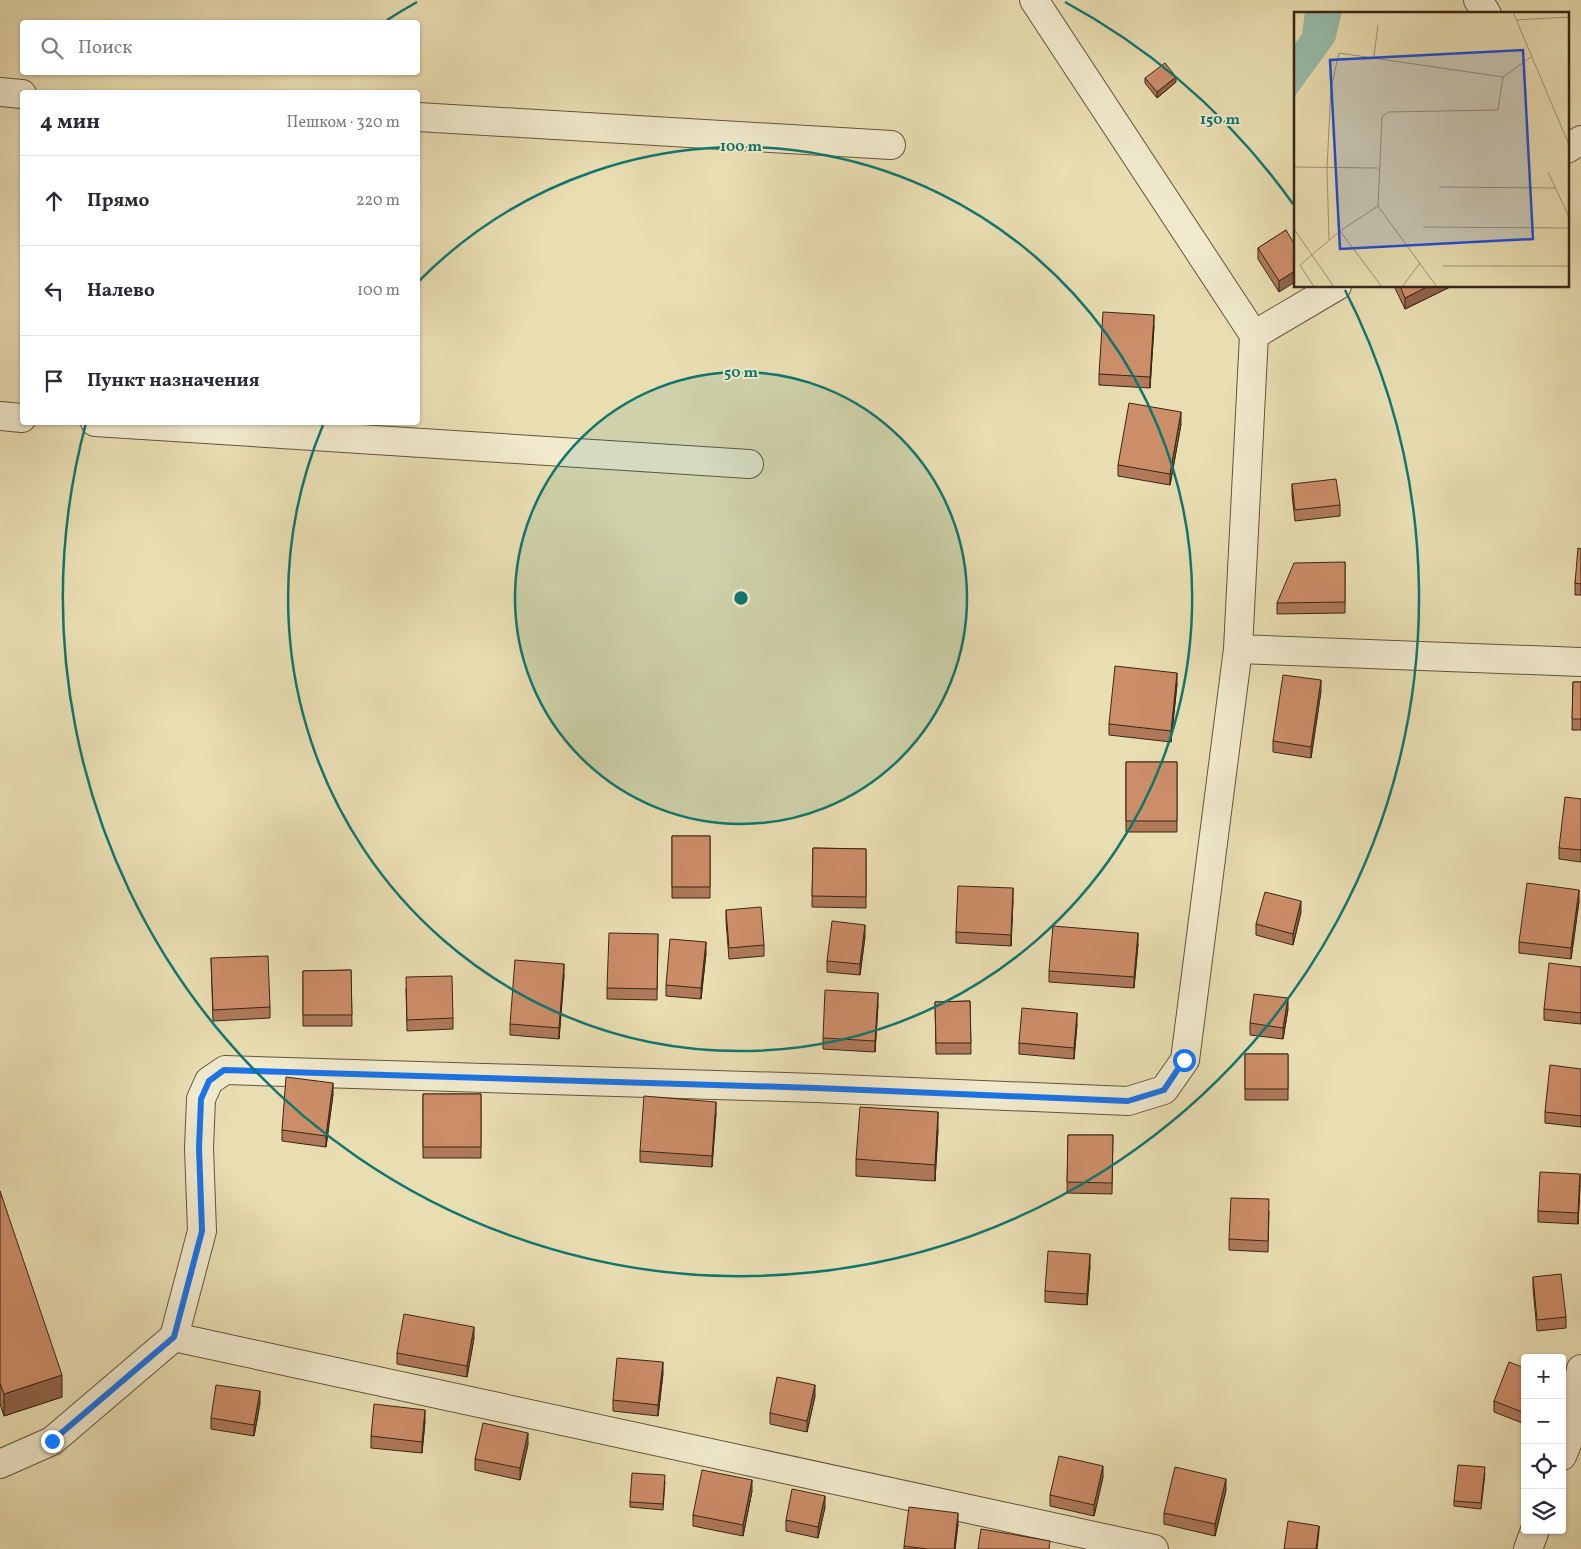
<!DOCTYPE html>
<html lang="ru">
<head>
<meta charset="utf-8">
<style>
  :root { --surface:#fff; --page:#f2f2f3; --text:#2b2b33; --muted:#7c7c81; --line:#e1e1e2 }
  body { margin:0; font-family:Vollkorn,serif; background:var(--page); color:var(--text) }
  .controls { position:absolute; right:15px; bottom:15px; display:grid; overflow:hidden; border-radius:5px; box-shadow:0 1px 4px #0004 }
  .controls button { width:45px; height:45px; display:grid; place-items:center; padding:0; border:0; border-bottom:1px solid var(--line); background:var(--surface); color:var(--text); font:25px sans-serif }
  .stop { position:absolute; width:15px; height:15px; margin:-11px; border:4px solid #1a73e8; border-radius:50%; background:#fff }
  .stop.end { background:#1a73e8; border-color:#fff; box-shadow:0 1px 5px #0008 }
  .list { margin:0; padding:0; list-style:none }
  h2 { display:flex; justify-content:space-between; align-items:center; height:65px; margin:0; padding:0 20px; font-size:21px }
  h2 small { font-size:16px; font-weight:400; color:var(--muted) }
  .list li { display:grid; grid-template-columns:32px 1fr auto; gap:15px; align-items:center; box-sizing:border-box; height:90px; padding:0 20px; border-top:1px solid var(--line) }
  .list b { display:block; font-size:19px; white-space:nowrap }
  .list em { font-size:16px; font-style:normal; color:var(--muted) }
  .icon { flex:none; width:28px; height:28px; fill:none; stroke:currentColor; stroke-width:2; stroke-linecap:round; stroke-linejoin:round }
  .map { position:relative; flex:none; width:1581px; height:1549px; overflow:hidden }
  .search { position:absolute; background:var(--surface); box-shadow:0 1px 4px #0004; left:20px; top:20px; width:400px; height:55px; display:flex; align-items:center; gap:12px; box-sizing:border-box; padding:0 18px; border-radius:5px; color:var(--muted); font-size:19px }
  .panel { position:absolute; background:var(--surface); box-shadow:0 1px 4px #0004; left:20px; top:90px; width:400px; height:335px; border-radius:5px }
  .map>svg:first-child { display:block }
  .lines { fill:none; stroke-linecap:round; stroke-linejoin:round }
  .minor-casing { stroke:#64543c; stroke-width:30 }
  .minor { stroke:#f1eacd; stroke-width:28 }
  .wall { fill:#af795a; stroke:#382615 }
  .shaded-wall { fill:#8f634a; stroke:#382615 }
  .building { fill:#cc8d69; stroke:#382615 }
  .route { stroke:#1a73e8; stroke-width:6 }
  .ring { fill:none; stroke:#0f766e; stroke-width:2.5 }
  .inset-road { fill:none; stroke:#a29473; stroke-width:1 }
  .view { fill:#1d4ed8; fill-opacity:0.15; stroke:#1d4ed8; stroke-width:2.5 }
  .inset-edge { fill:none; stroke:#382615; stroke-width:2.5 }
  .centre { fill:#0f766e; stroke:#f1eacd; stroke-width:2.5 }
  .ring-label { font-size:15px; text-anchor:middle; font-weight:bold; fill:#0f766e; stroke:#f1eacd; stroke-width:4; stroke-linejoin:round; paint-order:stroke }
</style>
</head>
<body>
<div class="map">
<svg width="1581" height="1549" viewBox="0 0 1581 1549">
  <rect width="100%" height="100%" fill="#e9deb2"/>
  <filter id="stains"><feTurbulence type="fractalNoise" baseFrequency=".004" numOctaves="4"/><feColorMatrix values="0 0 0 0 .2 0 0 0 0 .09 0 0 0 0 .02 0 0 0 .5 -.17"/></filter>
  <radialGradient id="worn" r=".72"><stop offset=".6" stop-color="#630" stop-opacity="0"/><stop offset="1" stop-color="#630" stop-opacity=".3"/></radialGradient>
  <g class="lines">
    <!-- minor casing -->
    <g class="minor-casing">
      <path id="minor" d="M1478 0 1487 14
        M0 92 22 94
        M418 117 891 145
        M1567 149 1581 140
        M1254 335 1337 286
        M0 416 22 418
        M95 422 749 464
        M1238 649 1581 662
        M174 1337 202 1231 199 1148 201 1099 209 1081 225 1070 816 1088 1128 1101 1164 1090 1185 1060 1238 649 1254 335 1034 0
        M1562 1456 1567 1444 1581 1369
        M0 1464 52 1441 174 1337 1154 1549
        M1528 1549 1535 1530"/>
    </g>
    <!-- minor -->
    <use href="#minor" class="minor"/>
  </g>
  <!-- wall -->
  <path class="wall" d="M1145 78 1176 82 1157 98 1145 83Z
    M1286 230 1279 292 1258 259V248Z
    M1394 286H1452L1405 309Z
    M1154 326 1150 388 1099 385V374Z
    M1181 424 1170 485 1118 476V465Z
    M1292 484 1340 505V516L1295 521 1292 495Z
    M1581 549V595H1575V583Z
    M1345 562V613L1277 614V603Z
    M1573 682H1581V730H1572Z
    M1177 684 1171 742 1109 735V724Z
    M1321 691 1311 758 1273 752V741Z
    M1126 762H1177V832H1126Z
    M1581 799V862L1559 859V848Z
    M672 836H710V898H672Z
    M813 848 866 849V908L812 907Z
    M1013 900 1011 946 956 943V932Z
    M1579 901 1571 959 1519 953V942Z
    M726 910 764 945V956L729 959 726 921Z
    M1301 912 1293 945 1256 935V924Z
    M658 934 657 1000 607 999V988Z
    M865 936 860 975 827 972V961Z
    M1138 944 1134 988 1049 982V971Z
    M706 953 701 999 666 996V985Z
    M211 958 270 1007V1018L213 1021Z
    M1581 967V1024L1544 1020V1009Z
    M351 970 352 1026H303V971Z
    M564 975 559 1039 510 1035V1024Z
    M406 988 453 1018V1029L407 1031Z
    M970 1001 971 1054H936L935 1002Z
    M878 1004 875 1052 823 1049V1038Z
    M1288 1009 1283 1039 1250 1035V1023Z
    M1077 1024 1074 1059 1019 1054V1043Z
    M1245 1054H1288V1100H1245Z
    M1581 1069V1127L1545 1123V1112Z
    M333 1094 326 1147 282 1141V1130Z
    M423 1094H481V1158H423Z
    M716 1113 712 1167 640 1162V1151Z
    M938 1129 935 1181 856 1176V1159Z
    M1068 1135H1113L1112 1194 1067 1193Z
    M1580 1185 1578 1224 1538 1222V1211Z
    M0 1191 62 1397 4 1416 0 1404Z
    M1269 1211 1268 1252 1229 1250V1239Z
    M1090 1266 1087 1305 1045 1302V1291Z
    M1533 1277 1566 1317V1328L1537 1331 1533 1288Z
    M474 1338 467 1377 397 1364V1353Z
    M1525 1368V1424L1494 1412V1401Z
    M663 1373 658 1416 613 1411V1400Z
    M815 1396 807 1432 770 1424V1413Z
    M260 1403 254 1436 211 1429V1418Z
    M425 1421 422 1453 371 1448V1436Z
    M528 1444 520 1480 475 1470V1459Z
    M1485 1473 1481 1509 1454 1506V1501Z
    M1103 1477 1094 1516 1050 1506V1495Z
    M665 1481 663 1510 630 1507V1502Z
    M1226 1490 1215 1536 1164 1524V1513Z
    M752 1491 743 1536 693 1526V1515Z
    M825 1507 818 1538 786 1531V1520Z
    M958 1524 955 1549H904V1546Z"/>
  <!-- shaded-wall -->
  <path class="shaded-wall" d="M1176 77V82L1157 98V92Z
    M1295 271V282L1279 292V281Z
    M1429 286H1452L1405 309V298Z
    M1154 315V326L1150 388V377Z
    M1181 412V424L1170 485V474Z
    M1177 673V684L1171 742V731Z
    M1321 680V691L1311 758V747Z
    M1013 888V900L1011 946V935Z
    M1579 890V901L1571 959V948Z
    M1301 901V912L1293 945V934Z
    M865 925V936L860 975V964Z
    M1138 933V944L1134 988V977Z
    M706 942V953L701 999V988Z
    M564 964V975L559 1039V1028Z
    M878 993V1004L875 1052V1041Z
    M1288 998V1009L1283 1039V1028Z
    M1077 1013V1024L1074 1059V1048Z
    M333 1083V1094L326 1147V1136Z
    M716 1102V1113L712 1167V1156Z
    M938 1112V1129L935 1181V1165Z
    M1580 1174V1185L1578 1224V1213Z
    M1090 1254V1266L1087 1305V1294Z
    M474 1327V1338L467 1377V1366Z
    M663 1362V1373L658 1416V1405Z
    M62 1375V1397L4 1416V1394Z
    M815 1385V1396L807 1432V1421Z
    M260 1391V1403L254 1436V1425Z
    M425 1410V1421L422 1453V1442Z
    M528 1433V1444L520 1480V1468Z
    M1103 1466V1477L1094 1516V1505Z
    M1226 1479V1490L1215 1536V1524Z
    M752 1480V1491L743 1536V1525Z
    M825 1496V1507L818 1538V1527Z
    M958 1513V1524L955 1549H954Z
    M1319 1526V1531L1317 1549H1316Z"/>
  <!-- building -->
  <path class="building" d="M1165 63 1176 77 1157 92 1145 78Z
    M1286 230 1295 245V271L1279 281 1258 248Z
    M1400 286H1429L1405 298Z
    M1103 312 1154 315 1150 377 1099 374Z
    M1129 403 1181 412 1170 474 1118 465Z
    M1336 479 1340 505 1295 510 1292 484Z
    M1578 548 1581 549V584L1575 583Z
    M1345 562V602L1277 603 1294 563Z
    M1115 666 1177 673 1171 731 1109 724Z
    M1283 675 1321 680 1311 747 1273 741Z
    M1573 682H1581V719H1572Z
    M1126 762H1177V821H1126Z
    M1565 797 1581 799V850L1559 848Z
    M672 836H710V887H672Z
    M813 848 866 849V897L812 896Z
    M1527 883 1579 890 1571 948 1519 942Z
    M958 886 1013 888 1011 935 956 932Z
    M1265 892 1301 901 1293 934 1256 924Z
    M761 907 764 945 729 948 726 910Z
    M832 921 865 925 860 964 827 961Z
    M1053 926 1138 933 1134 977 1049 971Z
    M609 933 658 934 657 989 607 988Z
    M670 939 706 942 701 988 666 985Z
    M268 956 270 1007 213 1010 211 958Z
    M515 960 564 964 559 1028 510 1024Z
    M1549 963 1581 967V1013L1544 1009Z
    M351 970 352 1015H303V971Z
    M452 976 453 1018 407 1020 406 977Z
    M825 990 878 993 875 1041 823 1038Z
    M1254 994 1288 998 1283 1028 1250 1023Z
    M970 1001 971 1043H936L935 1002Z
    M1022 1008 1077 1013 1074 1048 1019 1043Z
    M1245 1054H1288V1089H1245Z
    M1550 1065 1581 1069V1116L1545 1112Z
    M286 1077 333 1083 326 1136 282 1130Z
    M423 1094H481V1147H423Z
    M644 1096 716 1102 712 1156 640 1151Z
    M860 1107 938 1112 935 1165 856 1159Z
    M1068 1135H1113L1112 1183 1067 1182Z
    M1540 1172 1580 1174 1578 1213 1538 1211Z
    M0 1191 62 1375 4 1394 0 1383Z
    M1231 1198 1269 1199 1268 1241 1229 1239Z
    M1048 1251 1090 1254 1087 1294 1045 1291Z
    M1561 1274 1566 1317 1537 1320 1533 1277Z
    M404 1314 474 1327 467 1366 397 1353Z
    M617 1358 663 1362 658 1405 613 1400Z
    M1509 1362 1525 1368V1413L1494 1401Z
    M777 1377 815 1385 807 1421 770 1413Z
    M216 1385 260 1391 254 1425 211 1418Z
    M374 1404 425 1410 422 1442 371 1436Z
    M483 1423 528 1433 520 1468 475 1459Z
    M1059 1456 1103 1466 1094 1505 1050 1495Z
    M1458 1465 1485 1467 1481 1503 1454 1501Z
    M1175 1467 1226 1479 1215 1524 1164 1513Z
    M702 1470 752 1480 743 1525 693 1515Z
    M632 1473 665 1475 663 1504 630 1502Z
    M792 1489 825 1496 818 1527 786 1520Z
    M909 1507 958 1513 954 1549H927L904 1546Z
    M1288 1521 1319 1526 1316 1549H1284Z
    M981 1529 1050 1541 1049 1549H978Z"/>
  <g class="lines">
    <!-- route -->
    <path class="route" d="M52 1441 174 1337 202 1231 199 1148 201 1099 209 1081 224 1070 816 1088 1128 1101 1164 1090 1184 1060"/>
  </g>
  <!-- distance rings -->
  <circle cx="741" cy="598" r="226" fill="#0f766e" fill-opacity=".12"/>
  <g class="ring">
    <circle cx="741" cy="598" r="226"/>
    <path d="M419 281A452 452 0 1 1 323 425"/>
    <path d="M387 20A678 678 0 0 1 417 2M1065 2A678 678 0 0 1 1293 204M1345 290A678 678 0 1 1 86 423"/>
  </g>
  <!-- overview -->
  <g transform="translate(1294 12)">
    <rect width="275" height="275" fill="#e9deb2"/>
    <path d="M11 0H48L41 29 0 85V33L8 22Z" fill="#97bcaa"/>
    <path class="inset-road" d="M219 0 275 133M222 8 275 5M80 44 84 13M0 155 84 156M254 160 275 205M145 175 262 176M129 215 275 216M0 217 40 275M46 219 88 275M35 228 33 156 37 76 45 41 209 65 237 45M149 254H275M20 275 6 253 46 219 84 194M108 275 126 251M143 275 84 194 88 105 94 100 204 98 209 65"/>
    <path class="view" d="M229 38 239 227 46 237 36 48Z"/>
    <rect width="275" height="275" class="inset-edge"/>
  </g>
  <circle cx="741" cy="598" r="8" class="centre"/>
  <g class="ring-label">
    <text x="1220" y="124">150 m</text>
    <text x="741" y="151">100 m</text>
    <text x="741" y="377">50 m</text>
  </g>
  <rect width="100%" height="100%" filter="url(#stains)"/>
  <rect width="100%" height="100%" fill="url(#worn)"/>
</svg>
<div class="controls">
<button>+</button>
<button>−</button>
<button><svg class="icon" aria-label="locate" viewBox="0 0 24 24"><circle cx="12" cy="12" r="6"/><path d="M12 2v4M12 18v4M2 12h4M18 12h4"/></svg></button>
<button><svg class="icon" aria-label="layers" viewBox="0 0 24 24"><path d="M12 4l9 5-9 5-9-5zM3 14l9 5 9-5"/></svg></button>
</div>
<div class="stop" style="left:1184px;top:1060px"></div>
<div class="stop end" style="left:52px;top:1441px"></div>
<div class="search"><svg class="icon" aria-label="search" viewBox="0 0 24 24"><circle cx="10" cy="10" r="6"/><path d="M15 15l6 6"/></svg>Поиск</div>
<section class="panel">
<h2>4 мин<small>Пешком · 320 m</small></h2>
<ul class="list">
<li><svg class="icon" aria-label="ahead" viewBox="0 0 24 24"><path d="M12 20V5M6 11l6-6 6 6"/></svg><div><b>Прямо</b></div><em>220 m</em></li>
<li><svg class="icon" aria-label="left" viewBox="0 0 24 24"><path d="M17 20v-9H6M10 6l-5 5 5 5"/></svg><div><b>Налево</b></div><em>100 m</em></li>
<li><svg class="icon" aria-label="arrive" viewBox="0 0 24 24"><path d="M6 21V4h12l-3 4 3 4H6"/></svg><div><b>Пункт назначения</b></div></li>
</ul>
</section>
</div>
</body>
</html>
